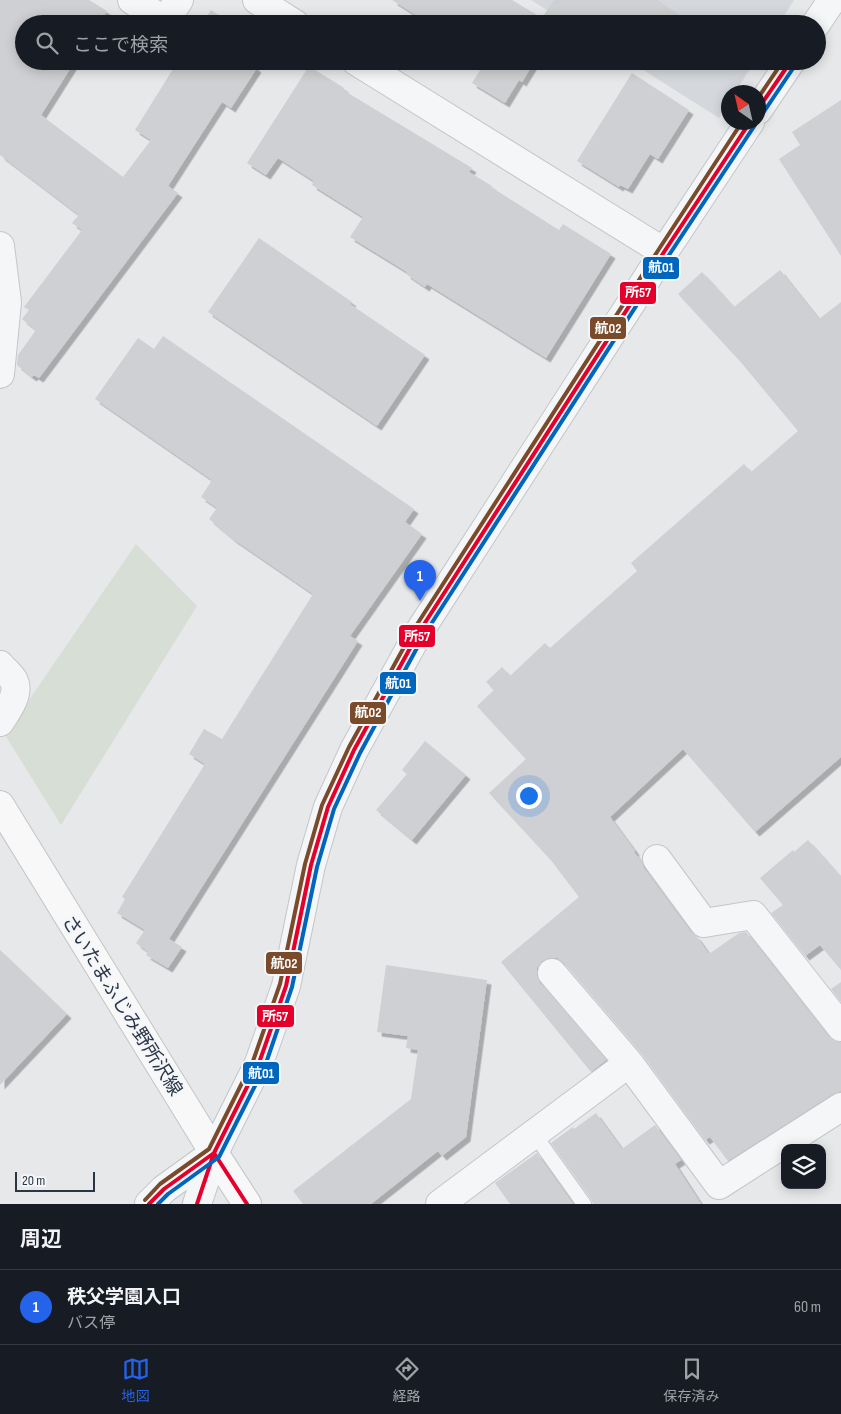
<!DOCTYPE html>
<html lang="ja">
<head>
<meta charset="utf-8">
<style>
  :root { --surface:#171b24; --page:#242831; --text:#f1f3f6; --muted:#9ea1a6; --line:#363941; --accent:#2563eb }
  body { margin:0; font-family:"Sofia Sans Condensed","Noto Sans JP",sans-serif; background:var(--page); color:var(--text) }
  .controls { position:absolute; right:15px; bottom:15px; display:grid; overflow:hidden; border-radius:10px; box-shadow:0 2px 12px #0003 }
  .controls button { width:45px; height:45px; display:grid; place-items:center; padding:0; border:0; border-bottom:1px solid var(--line); background:var(--surface); color:var(--text); font:25px sans-serif }
  .compass { position:absolute; left:721px; top:85px; width:45px; height:45px; border-radius:50%; background:var(--surface); box-shadow:0 2px 12px #0003; rotate:326deg }
  .scale { position:absolute; left:15px; bottom:12px; width:80px; box-sizing:border-box; padding-left:5px; border:2px solid #2b3645; border-top:0; font-size:14px; line-height:18px; white-space:nowrap; color:#2b3645; -webkit-text-stroke:4px #f4f6f9; paint-order:stroke }
  .you { position:absolute; left:528px; top:795px; width:18px; height:18px; margin:-12px; border:4px solid #fff; border-radius:50%; background:#1a73e8; box-shadow:0 0 0 8px #1a73e833 }
  .badge { display:grid; place-items:center; width:32px; height:32px; border-radius:50%; background:var(--accent); color:#fff; font-size:16px; font-weight:700 }
  .pin { position:absolute; translate:-50% -41px; filter:drop-shadow(0 1px 2px #0008) }
  .pin::after { content:''; position:absolute; top:26px; width:18px; height:15px; background:inherit; clip-path:polygon(0 0,100% 0,50% 100%) }
  .list { margin:0; padding:0; list-style:none }
  h2 { display:flex; justify-content:space-between; align-items:center; height:65px; margin:0; padding:0 20px; font-size:21px }
  h2 small { font-size:16px; font-weight:400; color:var(--muted) }
  .list li { display:grid; grid-template-columns:32px 1fr auto; gap:15px; align-items:center; box-sizing:border-box; height:75px; padding:0 20px; border-top:1px solid var(--line) }
  .list b { display:block; font-size:19px; white-space:nowrap }
  .list p { margin:0; font-size:16px; white-space:nowrap; color:var(--muted) }
  .list em { font-size:16px; font-style:normal; color:var(--muted) }
  .icon { flex:none; width:28px; height:28px; fill:none; stroke:currentColor; stroke-width:2; stroke-linecap:round; stroke-linejoin:round }
  .map { position:relative; flex:none; width:841px; height:1204px; overflow:hidden }
  .search { position:absolute; background:var(--surface); box-shadow:0 2px 12px #0003; left:15px; right:15px; top:15px; height:55px; display:flex; align-items:center; gap:12px; box-sizing:border-box; padding:0 18px; border-radius:28px; color:var(--muted); font-size:19px }
  .sheet { height:140px; background:var(--surface) }
  nav { display:flex; justify-content:space-around; align-items:center; box-sizing:border-box; height:70px; border-top:1px solid var(--line); background:var(--surface); font-size:14px; color:var(--muted) }
  nav a { display:grid; justify-items:center; gap:2px }
  nav .on { color:var(--accent) }
  .map>svg:first-child { display:block }
  .built { fill:#d4d8dd }
  .green { fill:#d7ded6 }
  .building { fill:#ced0d3; filter:url(#shadow) }
  .lines { fill:none; stroke-linecap:round; stroke-linejoin:round }
  .service-casing { stroke:#c4c6c8; stroke-width:16 }
  .minor-casing { stroke:#c4c6c8; stroke-width:30 }
  .tertiary-casing { stroke:#c4c6c8; stroke-width:30 }
  .primary-casing { stroke:#c2c5c8; stroke-width:30 }
  .service { stroke:#f5f6f7; stroke-width:14 }
  .minor { stroke:#f5f6f7; stroke-width:28 }
  .tertiary { stroke:#f5f6f7; stroke-width:28 }
  .primary { stroke:#f8f8f8; stroke-width:28 }
  .bus-1-casing { stroke:#f4f6f9; stroke-width:8 }
  .bus-2-casing { stroke:#f4f6f9; stroke-width:8 }
  .bus-3-casing { stroke:#f4f6f9; stroke-width:8 }
  .bus-1 { stroke:#e4002b; stroke-width:4 }
  .bus-2 { stroke:#0065bd; stroke-width:4 }
  .bus-3 { stroke:#7a4b2a; stroke-width:4 }
  .labels { text-anchor:middle; stroke-width:4; stroke-linejoin:round; paint-order:stroke }
  .street-label { font-size:19px; fill:#2b3645; stroke:#f4f6f9 }
  .line-badge { stroke:#f4f6f9; stroke-width:2 }
  .badge-label { font-size:14px; text-anchor:middle; font-weight:bold; fill:#fff }
</style>
</head>
<body>
<div class="map">
<svg width="841" height="1204" viewBox="0 0 841 1204">
  <defs>
    <filter id="shadow"><feDropShadow dx="4.5" dy="4.5" stdDeviation="0" flood-color="#0004"/></filter>
  </defs>
  <rect width="100%" height="100%" fill="#e6e8ea"/>
  <!-- built -->
  <path class="built" d="M531 0H794L779 24H569Z
    M629 61H755L735 92H728V103L719 118Z"/>
  <!-- green -->
  <path class="green" d="M136 544 197 606 61 825 5 735Z"/>
  <!-- building -->
  <path class="building" d="M0 0H89L107 11 99 24H24V61H75L41 115 123 177 151 140 135 130 178 61H247L257 68 231 108 222 102 168 186 178 193 39 378 34 375 32 377 17 365 18 355 36 330 22 319 29 310 24 307 82 230 72 223 79 215 0 155Z
    M392 0H512L542 18 554 0H658L689 22 688 24H430Z
    M211 10 233 24H202Z
    M486 61H535L522 82 519 80 505 103 472 83Z
    M309 66 344 88 343 90 472 168 469 172 492 186 491 187 559 230 563 224 611 254 546 358 427 284 425 287 406 274 407 272 350 237 363 217 312 185 314 181 278 158 266 175 247 163Z
    M632 73 689 110 658 159 650 154 628 189 620 185 619 187 577 161Z
    M841 100V256L779 159 800 145 792 132Z
    M259 238 352 302 350 304 425 355 377 426 208 312Z
    M780 270 819 319 841 302V757L755 832 683 749 610 817 635 851 634 852 642 862 644 868 691 932 697 937 709 954 739 933 746 932 829 1037 835 1041 841 1042V1091L833 1094 728 1161 710 1137 705 1140 641 1053 564 963 557 958H549L542 961 537 968V976L540 983 606 1060 591 1072 501 962 579 897 550 859 489 793 526 759 477 706 494 690 486 682 502 667 510 676 545 643 550 648 637 571 631 563 744 464 751 472 798 431 740 361 678 294 702 272 734 307Z
    M163 336 414 509 405 522 422 534 350 636 358 641 169 939 182 947 168 968 146 955 148 952 136 943 145 930 117 913 125 899 122 897 205 764 189 754 204 729 222 739 313 594 233 539 209 519 217 508 201 497 212 480 95 399 138 338 154 349Z
    M425 741 466 775 412 840 376 810 407 774 402 770Z
    M808 840 841 877V970L820 945 805 956 771 913 783 905 760 878 793 850 794 852Z
    M0 950 67 1014 0 1085Z
    M386 965 487 980 466 1137 442 1156 438 1151 371 1204H303L293 1191 411 1099 418 1050 406 1048 408 1036 377 1032Z
    M841 982V1002L831 989Z
    M596 1113 622 1149 655 1125 681 1160 675 1164 701 1204H593L591 1199 551 1143 573 1127 574 1129Z
    M537 1153 573 1204H510L495 1183Z"/>
  <g class="lines">
    <!-- service casing -->
    <g class="service-casing">
      <path id="service" d="M534 1134 584 1204"/>
    </g>
    <!-- minor casing -->
    <g class="minor-casing">
      <path id="minor" d="M132 0 165 21 179 0
        M257 0 295 24
        M356 61 664 252
        M0 246 7 302 0 374
        M0 665C4 670 11 675 14 681 20 694 7 711 0 722
        M657 859 704 923 753 915 841 1027
        M552 973 629 1063 719 1185 841 1107
        M440 1204 629 1063"/>
    </g>
    <!-- tertiary casing -->
    <g class="tertiary-casing">
      <path id="tertiary" d="M816 24 832 0
        M758 110 791 61
        M149 1204 164 1189 214 1153
        M197 1204 214 1153 259 1063 286 986 311 865 328 807 354 750 419 632 664 252 750 122"/>
    </g>
    <!-- primary casing -->
    <g class="primary-casing">
      <path id="primary" d="M0 805 214 1153 247 1204"/>
    </g>
    <!-- service -->
    <use href="#service" class="service"/>
    <!-- minor -->
    <use href="#minor" class="minor"/>
    <!-- tertiary -->
    <use href="#tertiary" class="tertiary"/>
    <!-- primary -->
    <use href="#primary" class="primary"/>
    <!-- bus-1 casing -->
    <g class="bus-1-casing">
      <path id="bus-1" d="M758 109 791 61
        M214 1153 247 1204
        M149 1204 164 1189 214 1153
        M197 1204 214 1153 259 1063 286 986 311 865 328 807 354 750 419 632 664 252 750 122"/>
    </g>
    <!-- bus-2 casing -->
    <g class="bus-2-casing">
      <path id="bus-2" d="M763 113 796 64
        M158 1204 168 1194 219 1157 265 1066 292 987 317 867 334 809 360 753 424 635 669 255 755 125"/>
    </g>
    <!-- bus-3 casing -->
    <g class="bus-3-casing">
      <path id="bus-3" d="M758 98 783 61
        M145 1200 160 1184 209 1149 253 1061 280 984 305 864 322 805 349 747 414 629 659 249 742 122"/>
    </g>
    <!-- bus-1 -->
    <use href="#bus-1" class="bus-1"/>
    <!-- bus-2 -->
    <use href="#bus-2" class="bus-2"/>
    <!-- bus-3 -->
    <use href="#bus-3" class="bus-3"/>
  </g>
  <g class="labels">
    <!-- street labels -->
    <g class="street-label">
      <text transform="translate(123 1005) rotate(58)" y="7">さいたまふじみ野所沢線</text>
    </g>
  </g>
  <g class="line-badge">
    <rect x="642" y="256" width="38" height="24" rx="5" fill="#0065bd"/>
    <rect x="619" y="281" width="38" height="24" rx="5" fill="#e4002b"/>
    <rect x="589" y="316" width="38" height="24" rx="5" fill="#7a4b2a"/>
    <rect x="398" y="624" width="38" height="24" rx="5" fill="#e4002b"/>
    <rect x="379" y="671" width="38" height="24" rx="5" fill="#0065bd"/>
    <rect x="349" y="701" width="38" height="24" rx="5" fill="#7a4b2a"/>
    <rect x="265" y="951" width="38" height="24" rx="5" fill="#7a4b2a"/>
    <rect x="256" y="1004" width="39" height="24" rx="5" fill="#e4002b"/>
    <rect x="242" y="1061" width="38" height="24" rx="5" fill="#0065bd"/>
  </g>
  <g class="badge-label">
    <text x="661" y="272">航01</text>
    <text x="638" y="297">所57</text>
    <text x="608" y="333">航02</text>
    <text x="417" y="641">所57</text>
    <text x="398" y="688">航01</text>
    <text x="368" y="717">航02</text>
    <text x="284" y="968">航02</text>
    <text x="275" y="1021">所57</text>
    <text x="261" y="1078">航01</text>
  </g>
</svg>
<div class="controls">
<button><svg class="icon" aria-label="layers" viewBox="0 0 24 24"><path d="M12 4l9 5-9 5-9-5zM3 14l9 5 9-5"/></svg></button>
</div>
<svg class="compass" viewBox="-18 -18 36 36"><path d="M0-13l5 13h-10z" fill="#e53935"/><path d="M0 13l5-13h-10z" fill="#9ea1a6"/></svg>
<div class="scale">20 m</div>
<div class="you"></div>
<div class="pin badge" style="left:420px;top:601px">1</div>
<div class="search"><svg class="icon" aria-label="search" viewBox="0 0 24 24"><circle cx="10" cy="10" r="6"/><path d="M15 15l6 6"/></svg>ここで検索</div>
</div>
<section class="sheet">
<h2>周辺<small></small></h2>
<ul class="list">
<li><span class="badge">1</span><div><b>秩父学園入口</b><p>バス停</p></div><em>60 m</em></li>
</ul>
</section>
<nav>
<a class="on"><svg class="icon" aria-label="map" viewBox="0 0 24 24"><path d="M3 6l6-2 6 2 6-2v14l-6 2-6-2-6 2zM9 4v14M15 6v14"/></svg>地図</a>
<a><svg class="icon" aria-label="directions" viewBox="0 0 24 24"><path d="M12 3l9 9-9 9-9-9zM9 14v-3h6M13 9l2 2-2 2"/></svg>経路</a>
<a><svg class="icon" aria-label="saved" viewBox="0 0 24 24"><path d="M7 4h10v16l-5-4-5 4z"/></svg>保存済み</a>
</nav>
</body>
</html>
